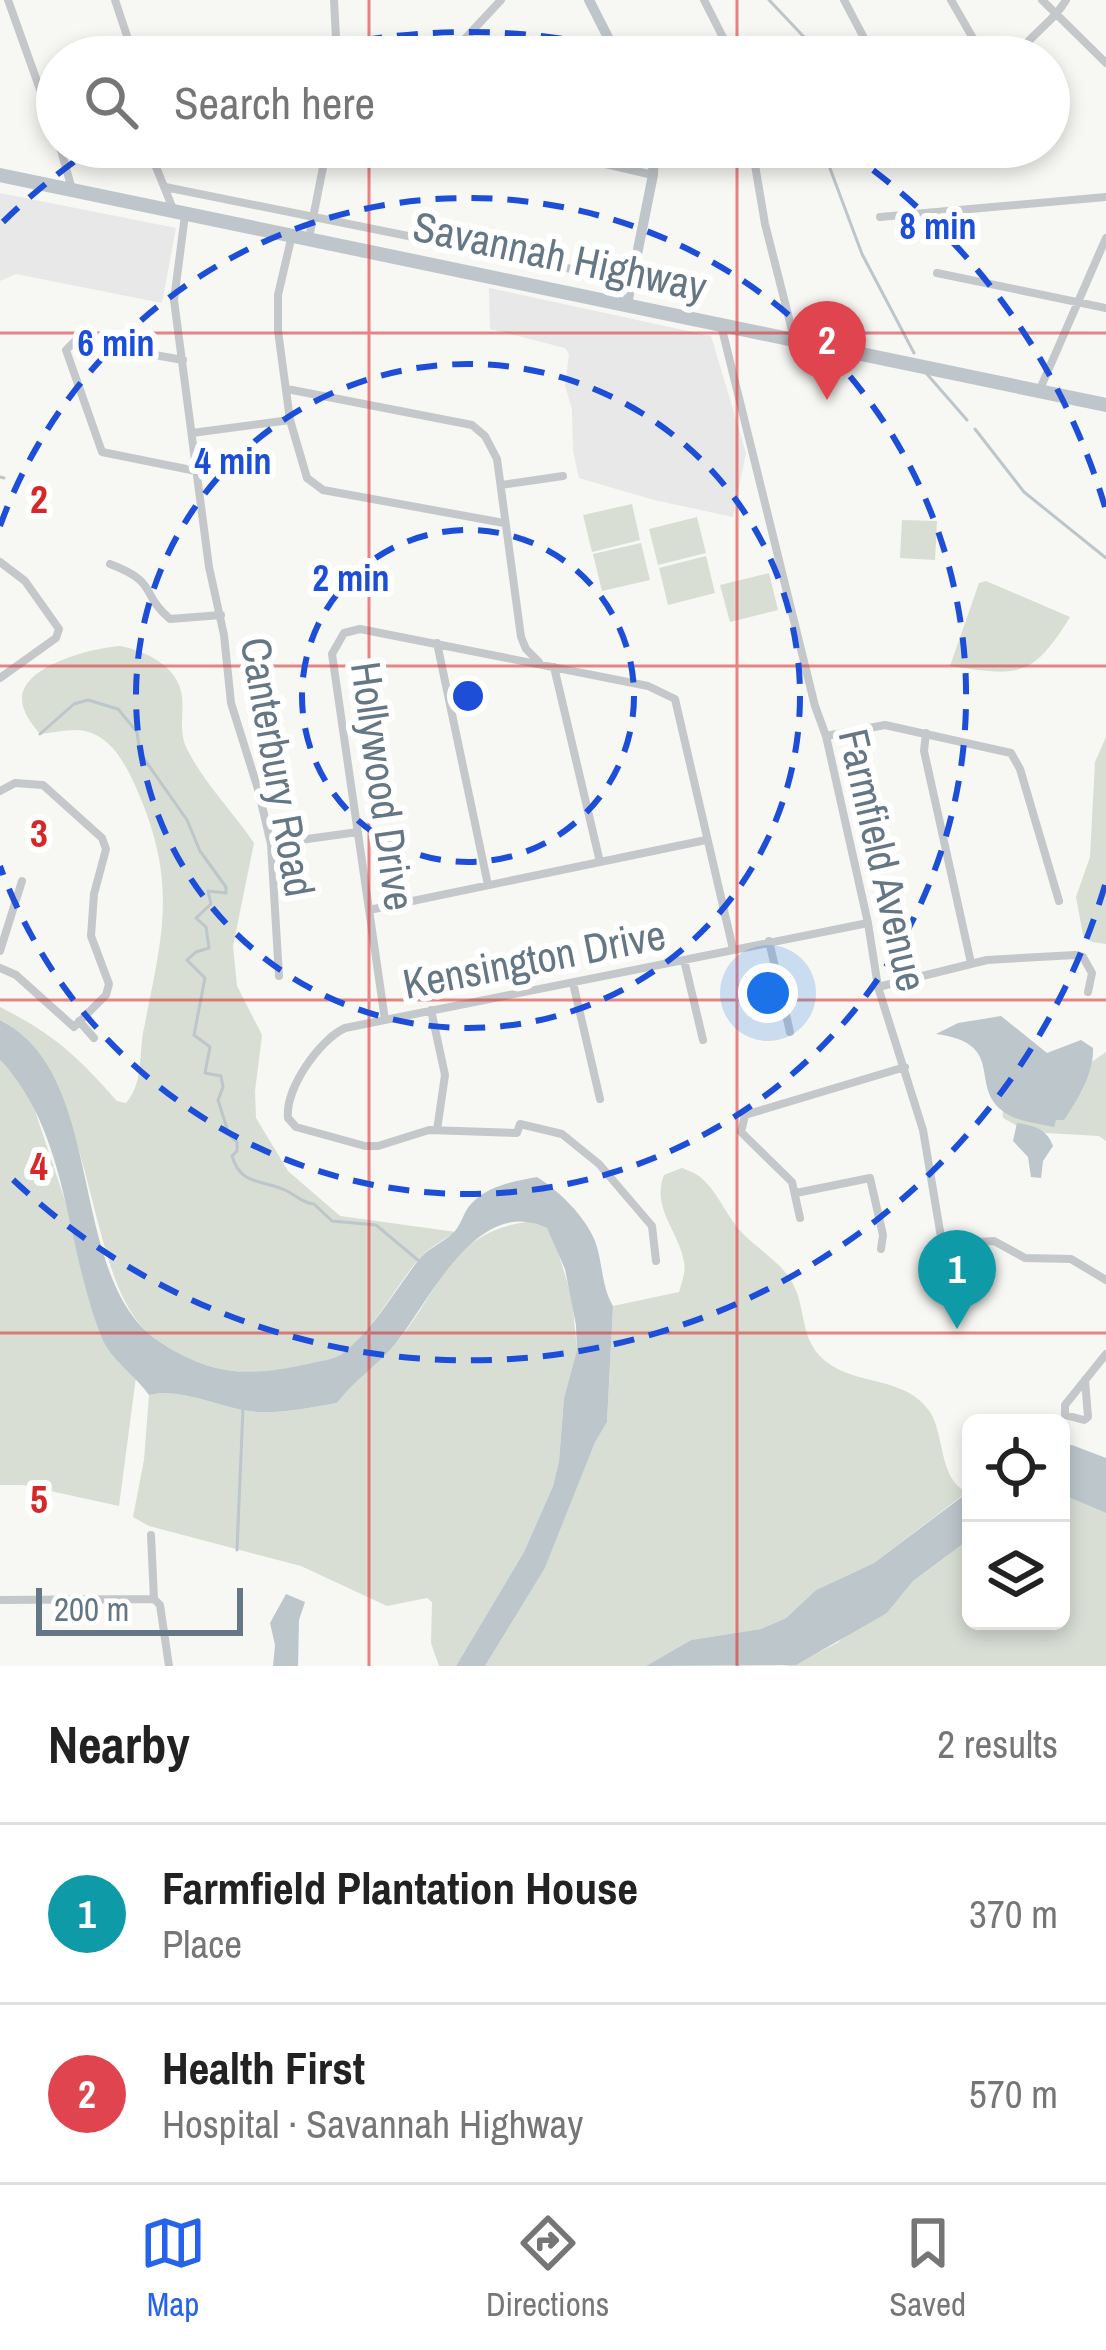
<!DOCTYPE html>
<html lang="en">
<head>
<meta charset="utf-8">
<style>
  :root { --surface:#fff; --page:#f2f2f2; --text:#222; --muted:#767676; --line:#e0e0e0; --accent:#2563eb }
  body { margin:0; font-family:"Archivo Narrow",sans-serif; background:var(--page); color:var(--text) }
  .controls { position:absolute; right:36px; bottom:36px; display:grid; overflow:hidden; border-radius:18px; box-shadow:0 6px 18px #0003 }
  .controls button { width:108px; height:108px; display:grid; place-items:center; padding:0; border:0; border-bottom:3px solid var(--line); background:var(--surface); color:var(--text); font:60px sans-serif }
  .scale { position:absolute; left:36px; bottom:30px; width:207px; box-sizing:border-box; padding-left:12px; border:6px solid #657785; border-top:0; font-size:33px; line-height:42px; white-space:nowrap; color:#657785; -webkit-text-stroke:9px #fff; paint-order:stroke }
  .you { position:absolute; left:768px; top:993px; width:42px; height:42px; margin:-30px; border:9px solid #fff; border-radius:50%; background:#1a73e8; box-shadow:0 0 0 18px #1a73e833 }
  .badge { display:grid; place-items:center; width:78px; height:78px; border-radius:50%; background:var(--accent); color:#fff; font-size:39px; font-weight:700 }
  .pin { position:absolute; translate:-50% -99px; filter:drop-shadow(0 3px 6px #0008) }
  .pin::after { content:''; position:absolute; top:63px; width:42px; height:36px; background:inherit; clip-path:polygon(0 0,100% 0,50% 100%) }
  .list { margin:0; padding:0; list-style:none }
  h2 { display:flex; justify-content:space-between; align-items:center; height:156px; margin:0; padding:0 48px; font-size:51px }
  h2 small { font-size:39px; font-weight:400; color:var(--muted) }
  .list li { display:grid; grid-template-columns:78px 1fr auto; gap:36px; align-items:center; box-sizing:border-box; height:180px; padding:0 48px; border-top:3px solid var(--line) }
  .list b { display:block; font-size:45px; white-space:nowrap }
  .list p { margin:0; font-size:39px; white-space:nowrap; color:var(--muted) }
  .list em { font-size:39px; font-style:normal; color:var(--muted) }
  .icon { flex:none; width:66px; height:66px; fill:none; stroke:currentColor; stroke-width:2; stroke-linecap:round; stroke-linejoin:round }
  .map { position:relative; flex:none; width:1106px; height:1666px; overflow:hidden }
  .search { position:absolute; background:var(--surface); box-shadow:0 6px 18px #0003; left:36px; right:36px; top:36px; height:132px; display:flex; align-items:center; gap:30px; box-sizing:border-box; padding:0 42px; border-radius:66px; color:var(--muted); font-size:45px }
  .sheet { height:516px; background:var(--surface) }
  nav { display:flex; justify-content:space-around; align-items:center; box-sizing:border-box; height:168px; border-top:3px solid var(--line); background:var(--surface); font-size:33px; color:var(--muted) }
  nav a { display:grid; justify-items:center; gap:6px }
  nav .on { color:var(--accent) }
  .map>svg:first-child { display:block }
  .built { fill:#e7e8e7 }
  .green { fill:#d8ded4 }
  .water { fill:#bcc6cb }
  .lines { fill:none; stroke-linecap:round; stroke-linejoin:round }
  .stream { stroke:#bcc6cb; stroke-width:3 }
  .minor { stroke:#c4c8cb; stroke-width:8 }
  .secondary { stroke:#bec6cb; stroke-width:10 }
  .trunk { stroke:#bec6cb; stroke-width:14 }
  .grid { fill:none; stroke:#d62828; stroke-width:3; stroke-opacity:0.55 }
  .ring { fill:none; stroke:#1d4ed8; stroke-width:6; stroke-dasharray:21 15 }
  .labels { text-anchor:middle; stroke-width:12; stroke-linejoin:round; paint-order:stroke }
  .street-label { font-size:42px; fill:#657785; stroke:#fff }
  .grid-label { font-size:39px; text-anchor:middle; font-weight:bold; fill:#d62828; stroke:#fff; stroke-width:12; stroke-linejoin:round; paint-order:stroke }
  .centre { fill:#1d4ed8; stroke:#fff; stroke-width:6 }
  .ring-label { font-size:36px; text-anchor:middle; font-weight:bold; fill:#1d4ed8; stroke:#fff; stroke-width:12; stroke-linejoin:round; paint-order:stroke }
</style>
</head>
<body>
<div class="map">
<svg width="1106" height="1666" viewBox="0 0 1106 1666">
  <rect width="100%" height="100%" fill="#f7f7f3"/>
  <!-- built -->
  <path class="built" d="M0 193 176 228 162 303 16 274 0 281Z
    M489 288 711 336 746 453 733 517 654 500 579 478 573 451 572 409 565 386 569 354 565 348 490 329Z"/>
  <!-- green -->
  <path class="green" d="M632 504 640 540 592 552 583 515Z
    M697 517 706 553 658 565 649 529Z
    M902 520 937 521 935 560 900 558Z
    M641 543 650 580 602 591 593 554Z
    M706 556 715 593 668 605 659 568Z
    M769 573 778 610 730 622 720 585Z
    M986 581 1070 617C1032 679 1018 676 950 666L979 583Z
    M120 646C146 651 178 666 182 696 184 716 178 732 188 751 205 784 233 812 254 843L233 946 237 986 262 1035 255 1091 256 1118 288 1171 340 1216 456 1232C443 1240 428 1248 419 1259 398 1282 365 1344 338 1357 307 1371 253 1376 221 1369 133 1350 118 1297 97 1219 86 1175 75 1130 57 1088 43 1058 30 1036 0 1020V1007C55 1035 77 1056 117 1101L126 1103C143 1083 139 1058 143 1033 163 932 179 882 134 783 124 762 111 737 85 731 72 728 53 733 40 734 32 724 22 712 22 699 22 665 93 648 120 646Z
    M1106 737V944L1092 942 1083 935 1076 897 1090 857 1095 762Z
    M1106 1052V1141L1099 1136 1046 1133 1021 1128 1003 1118 1002 1098 1080 1070Z
    M0 1060 29 1093 118 1359 136 1377 119 1506 23 1485H0Z
    M682 1168C689 1171 693 1172 699 1176 716 1189 724 1211 737 1227 753 1247 784 1263 794 1286 805 1308 801 1335 819 1355 849 1388 904 1373 930 1412 945 1436 939 1480 967 1492L874 1563 816 1590 786 1618 761 1629 691 1640 646 1666H485L545 1568 595 1441 607 1422 613 1306 679 1292C682 1282 686 1271 684 1262 679 1231 651 1208 664 1175Z
    M534 1221 547 1228 554 1239 572 1298 577 1350 564 1398 559 1461 553 1486 524 1552 456 1666H439L431 1643 432 1602 427 1598 387 1606 301 1566 149 1526 133 1517 144 1460 149 1395C179 1388 212 1404 242 1410 273 1416 307 1408 337 1403 354 1379 378 1364 397 1342 442 1288 449 1230 534 1221Z
    M1061 1494 1106 1513V1666H783L796 1664 837 1643 850 1632 887 1613 913 1581 971 1538V1621H1061Z"/>
  <!-- water -->
  <path class="water" d="M1001 1016 1047 1053 1081 1040 1093 1048C1094 1073 1078 1099 1064 1120H1056L1054 1127C1041 1124 1021 1122 1009 1115 964 1090 1011 1044 936 1034L958 1023Z
    M0 1020C110 1076 64 1280 161 1343 212 1376 250 1377 308 1364 319 1361 334 1360 342 1354 373 1330 394 1292 417 1262 426 1249 441 1244 452 1234 461 1227 463 1212 471 1204 486 1186 515 1181 537 1177 559 1191 585 1216 595 1241 603 1263 601 1285 613 1306L607 1422 595 1442 545 1568 485 1666H456L524 1552 553 1486 559 1461 564 1398 577 1350 576 1325 565 1269 547 1228C477 1194 429 1302 396 1343 378 1365 354 1380 337 1403 307 1408 273 1416 242 1410 212 1404 179 1388 149 1395 135 1375 111 1360 102 1338 65 1248 70 1133 0 1060Z
    M1017 1123C1035 1126 1047 1129 1053 1146L1043 1161 1041 1178 1031 1177 1028 1157 1013 1141Z
    M1072 1445 1106 1458V1513L1061 1494V1446Z
    M971 1490V1538L913 1581 887 1613 796 1665 646 1666 691 1640 761 1629 786 1618 816 1590 874 1563Z
    M286 1594 305 1602 299 1620 298 1666H273L275 1645 270 1623Z"/>
  <g class="lines">
    <!-- stream -->
    <path class="stream" d="M769 0 823 57
      M822 147 862 254 914 353
      M926 373 967 420
      M975 429 1024 492 1106 558
      M0 477 4 478
      M40 734 74 704 88 700 118 709 137 732 140 753 187 820 200 851 226 887V893L208 891 211 904 196 918 206 927 209 948 196 952 187 960 205 978 194 1035 210 1047 205 1073 221 1076 223 1087 218 1100 229 1135 237 1142V1151L232 1156C241 1187 264 1179 287 1191 298 1197 303 1203 314 1204L332 1221 376 1225 419 1261
      M237 1550 243 1408"/>
    <!-- minor -->
    <path class="minor" d="M8 0 57 137
      M115 0 134 57
      M334 0 337 57
      M704 0 733 57
      M844 0 874 57
      M951 0 974 40 1014 57
      M1042 0 1106 63
      M441 57 460 44 501 0
      M1016 57C1029 35 1053 23 1066 0
      M60 147 72 189
      M148 147 173 209
      M532 147 653 175
      M752 147 765 224 794 338
      M165 187 631 281
      M185 215 174 300 209 567 224 635 231 703 258 789 271 844 279 976
      M880 217 1106 197
      M292 235 278 295V331L290 420 307 478 323 490 504 523
      M309 238 327 147
      M937 273 1106 308
      M721 325 815 706 826 736 868 923 878 987 923 1130 941 1237 949 1244 994 1241 1025 1258 1071 1259 1106 1280
      M183 360 75 341 66 350 102 452 196 471
      M287 389 472 425 485 436 497 459 521 637 526 649 539 662
      M1040 389 1106 238
      M192 433 290 420
      M501 485 563 476
      M0 562 25 581 59 629 56 638 0 678
      M110 564C160 583 139 593 170 619L221 615
      M437 643 488 885
      M554 667 600 862
      M926 733 924 751 971 963
      M826 736 885 725 1011 753 1020 769 1059 901
      M0 791 15 783 43 785 102 838 106 849 94 894 91 936 109 984 106 995 74 1027 16 975 0 968
      M271 844 358 832
      M369 910 706 840
      M769 941 790 1032
      M0 951 22 881
      M684 960 703 1040
      M573 983 600 1099
      M878 987 987 960 1075 955 1083 957 1092 973 1088 992
      M431 1010 445 1075 437 1130
      M385 1020 332 654 344 633 360 629 648 686 675 699 733 949
      M79 1021 94 1038
      M796 1193 870 1178 883 1235 881 1249
      M800 1218 792 1182 741 1132 745 1115 905 1067
      M656 1261 652 1226 599 1164 562 1134 520 1124 517 1133 429 1130 378 1146H365L296 1127 288 1118C285 1089 319 1040 345 1028L868 923
      M1085 1380 1088 1417 1084 1420 1065 1415V1405L1106 1354
      M151 1535 154 1599 160 1605 169 1666
      M0 1600 154 1599"/>
    <!-- secondary -->
    <path class="secondary" d="M589 0 618 57
      M627 304 653 175 654 147"/>
    <!-- trunk -->
    <path class="trunk" d="M0 175 1106 405"/>
  </g>
  <!-- grid -->
  <path class="grid" d="M369 0V57M737 0V57M369 147V1666M737 147V1666M0 333H1106M0 666H1106M0 1000H1106M0 1333H1106"/>
  <!-- distance rings -->
  <g class="ring">
    <circle cx="468" cy="696" r="166"/>
    <circle cx="468" cy="696" r="332"/>
    <path d="M0 526A498 498 0 1 1 0 866"/>
    <path d="M1105 885A664 664 0 0 1 3 1170M3 222A664 664 0 0 1 92 149M291 56A664 664 0 0 1 645 56M844 149A664 664 0 0 1 1105 507"/>
  </g>
  <g class="labels">
    <!-- street labels -->
    <g class="street-label">
      <text transform="translate(560 256) rotate(12)" y="15">Savannah Highway</text>
      <text transform="translate(278 767) rotate(80)" y="15">Canterbury Road</text>
      <text transform="translate(383 786) rotate(82)" y="15">Hollywood Drive</text>
      <text transform="translate(883 860) rotate(77)" y="15">Farmfield Avenue</text>
      <text transform="translate(534 959) rotate(-11)" y="15">Kensington Drive</text>
    </g>
  </g>
  <g class="grid-label">
    <text x="39" y="513">2</text>
    <text x="39" y="847">3</text>
    <text x="39" y="1180">4</text>
    <text x="39" y="1513">5</text>
  </g>
  <circle cx="468" cy="696" r="18" class="centre"/>
  <g class="ring-label">
    <text x="938" y="239">8 min</text>
    <text x="116" y="356">6 min</text>
    <text x="233" y="474">4 min</text>
    <text x="351" y="591">2 min</text>
  </g>
</svg>
<div class="controls">
<button><svg class="icon" aria-label="locate" viewBox="0 0 24 24"><circle cx="12" cy="12" r="6"/><path d="M12 2v4M12 18v4M2 12h4M18 12h4"/></svg></button>
<button><svg class="icon" aria-label="layers" viewBox="0 0 24 24"><path d="M12 4l9 5-9 5-9-5zM3 14l9 5 9-5"/></svg></button>
</div>
<div class="scale">200 m</div>
<div class="you"></div>
<div class="pin badge" style="left:957px;top:1329px;background:#0f9aa8">1</div>
<div class="pin badge" style="left:827px;top:400px;background:#e0444e">2</div>
<div class="search"><svg class="icon" aria-label="search" viewBox="0 0 24 24"><circle cx="10" cy="10" r="6"/><path d="M15 15l6 6"/></svg>Search here</div>
</div>
<section class="sheet">
<h2>Nearby<small>2 results</small></h2>
<ul class="list">
<li><span class="badge" style="background:#0f9aa8">1</span><div><b>Farmfield Plantation House</b><p>Place</p></div><em>370 m</em></li>
<li><span class="badge" style="background:#e0444e">2</span><div><b>Health First</b><p>Hospital · Savannah Highway</p></div><em>570 m</em></li>
</ul>
</section>
<nav>
<a class="on"><svg class="icon" aria-label="map" viewBox="0 0 24 24"><path d="M3 6l6-2 6 2 6-2v14l-6 2-6-2-6 2zM9 4v14M15 6v14"/></svg>Map</a>
<a><svg class="icon" aria-label="directions" viewBox="0 0 24 24"><path d="M12 3l9 9-9 9-9-9zM9 14v-3h6M13 9l2 2-2 2"/></svg>Directions</a>
<a><svg class="icon" aria-label="saved" viewBox="0 0 24 24"><path d="M7 4h10v16l-5-4-5 4z"/></svg>Saved</a>
</nav>
</body>
</html>
